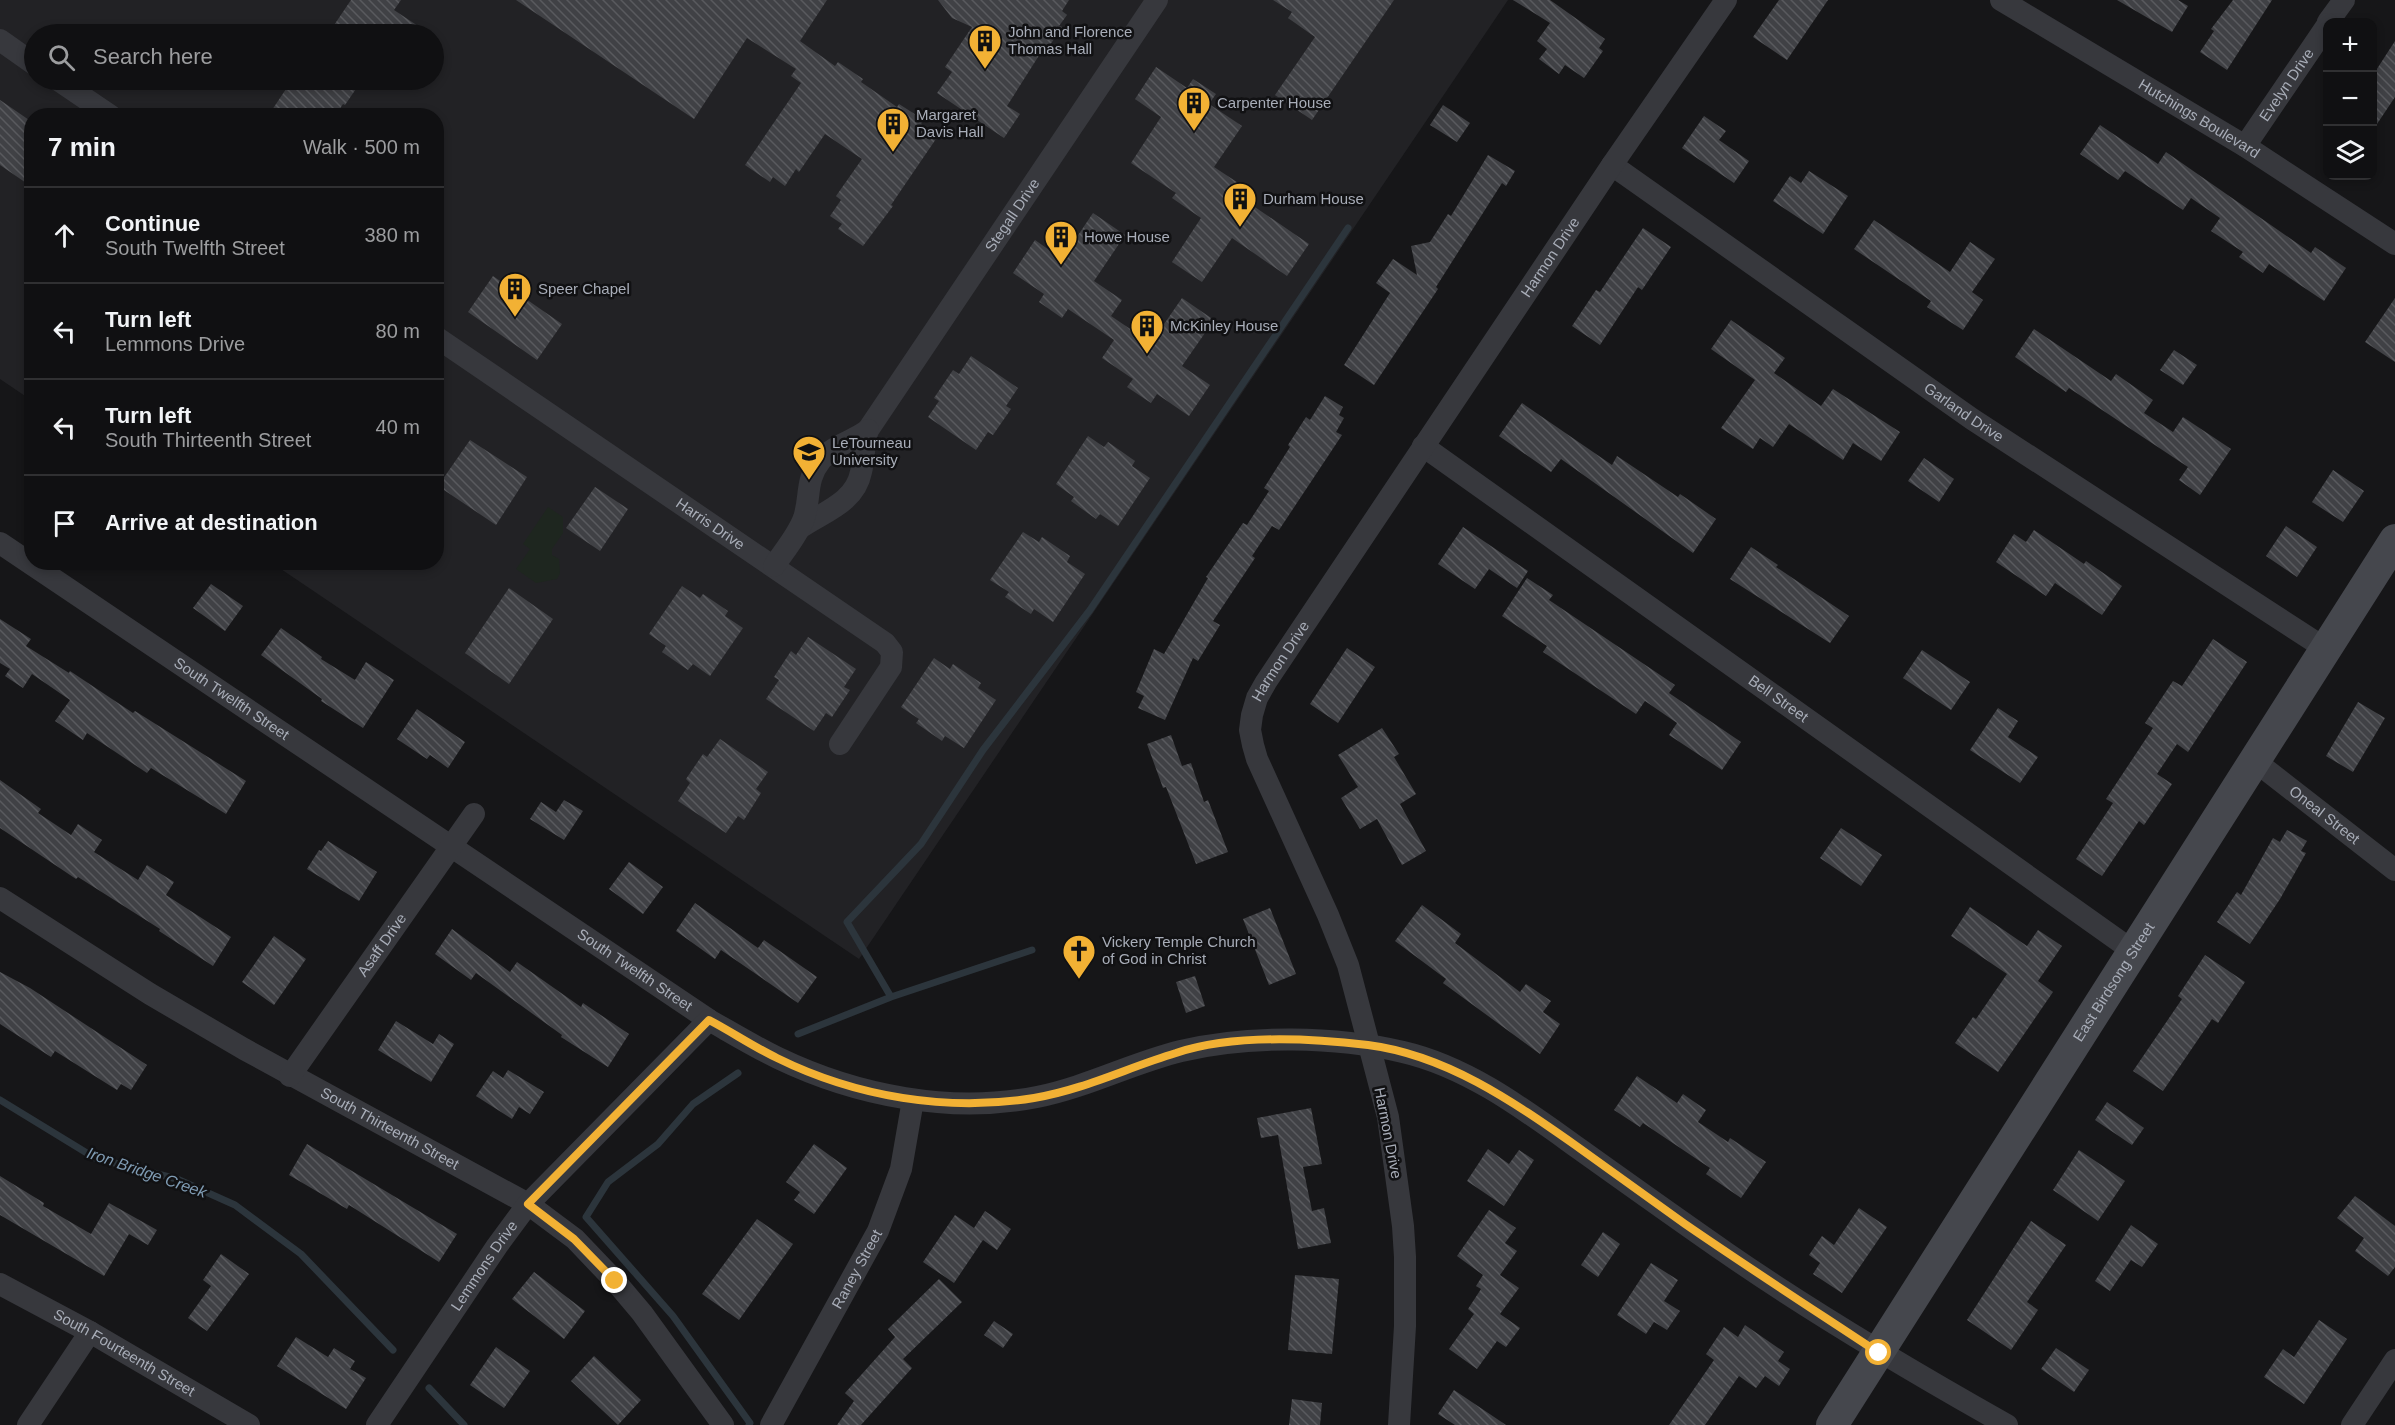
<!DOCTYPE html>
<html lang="en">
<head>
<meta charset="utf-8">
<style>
  :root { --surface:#101012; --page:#19191b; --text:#f1f3f6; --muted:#9c9d9f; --line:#303032 }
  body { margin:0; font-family:Arial,sans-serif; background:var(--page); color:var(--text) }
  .controls { position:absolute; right:18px; top:18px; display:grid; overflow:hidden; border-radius:12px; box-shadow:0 3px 9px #0003 }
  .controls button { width:54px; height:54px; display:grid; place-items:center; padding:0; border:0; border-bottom:2px solid var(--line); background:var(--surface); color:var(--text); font:30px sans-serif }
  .stop { position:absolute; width:18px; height:18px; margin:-14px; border:4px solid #f2b134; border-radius:50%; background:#fff }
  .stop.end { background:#f2b134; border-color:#fff; box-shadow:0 2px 6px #0008 }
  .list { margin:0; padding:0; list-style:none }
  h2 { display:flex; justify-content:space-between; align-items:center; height:78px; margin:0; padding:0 24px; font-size:26px }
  h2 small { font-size:20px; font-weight:400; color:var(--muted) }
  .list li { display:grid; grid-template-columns:39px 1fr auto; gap:18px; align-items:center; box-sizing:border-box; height:96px; padding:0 24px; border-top:2px solid var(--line) }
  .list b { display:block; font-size:22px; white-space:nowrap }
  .list p { margin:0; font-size:20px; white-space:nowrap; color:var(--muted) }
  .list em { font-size:20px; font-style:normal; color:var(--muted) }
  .icon { flex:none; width:33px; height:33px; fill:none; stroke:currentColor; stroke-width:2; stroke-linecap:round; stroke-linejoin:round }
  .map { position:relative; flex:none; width:2395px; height:1425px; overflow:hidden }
  .search { position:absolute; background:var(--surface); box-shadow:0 3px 9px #0003; left:24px; top:24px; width:420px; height:66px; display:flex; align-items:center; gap:15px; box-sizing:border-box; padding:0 21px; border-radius:33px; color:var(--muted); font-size:22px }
  .panel { position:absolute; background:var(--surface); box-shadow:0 3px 9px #0003; left:24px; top:108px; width:420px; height:462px; border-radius:24px }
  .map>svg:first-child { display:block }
  .built { fill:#222225; fill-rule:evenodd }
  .park { fill:#1e261f }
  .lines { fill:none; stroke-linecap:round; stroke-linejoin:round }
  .stream { stroke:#2c353c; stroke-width:7 }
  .building { fill:url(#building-back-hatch) }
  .street { stroke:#37383d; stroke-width:22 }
  .secondary { stroke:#45474d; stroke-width:32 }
  .route { stroke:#f2b134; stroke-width:8 }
  .labels { text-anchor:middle; stroke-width:5; stroke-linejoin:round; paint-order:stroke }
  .poi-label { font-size:15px; fill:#a8adb8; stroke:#111113; text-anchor:start }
  .street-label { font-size:15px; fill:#a8adb8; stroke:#111113 }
  .water-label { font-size:16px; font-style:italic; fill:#7f9bb3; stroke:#111113 }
</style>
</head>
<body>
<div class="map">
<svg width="2395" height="1425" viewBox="0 0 2395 1425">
  <defs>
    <pattern id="building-back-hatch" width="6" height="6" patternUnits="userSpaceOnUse" patternTransform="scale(1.5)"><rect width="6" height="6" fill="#404145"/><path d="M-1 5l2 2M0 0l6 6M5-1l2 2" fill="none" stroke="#595a5e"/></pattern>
  </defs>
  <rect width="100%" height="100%" fill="#161618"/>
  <!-- built -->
  <path class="built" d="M0 0H1508L859 959 272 563 436 562V116H32L31 400 0 379ZM34 34H434V80H34Z"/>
  <!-- park -->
  <path class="park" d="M548 507 563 517V533L552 549V555L559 559 560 573 557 579 536 583 516 569 530 549 523 544Z"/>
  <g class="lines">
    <!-- stream -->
    <path class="stream" d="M891 997 1032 950
      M798 1034 891 997 847 922 921 844 983 750 1090 610 1348 228
      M738 1073 693 1104 658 1144 608 1182 586 1217 673 1316 750 1423 749 1425
      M0 1100 95 1158 177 1179 235 1205 301 1254 393 1350
      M429 1388 464 1425"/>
  </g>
  <!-- building -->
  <path class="building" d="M351 0H401L394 10 430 34H328Z
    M516 0H827L800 41 835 66 838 62 863 79 861 82 897 107 899 104 924 120 921 124 938 136 891 205 893 206 863 246 838 229 842 224 830 216 841 200 836 196 862 159 825 134 799 172 796 169 785 186 773 177 770 182 745 165 801 83 791 76 796 69 747 38 694 119Z
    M938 0H1069L1062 11 1067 15 1059 26 1062 27 1048 48 1045 46 1007 106 1020 114 1004 138 937 93 952 72 945 67 972 27 952 18Z
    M1273 0H1394L1312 120 1275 95 1315 37 1288 18 1292 12Z
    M1513 0H1550L1605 39 1599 48 1603 51 1584 78 1565 65 1559 74 1539 59 1547 49 1537 41 1550 23Z
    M1779 0H1828L1787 60 1753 37Z
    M2117 0H2178L2188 6 2172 32Z
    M2233 0H2272L2227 70 2200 52 2214 31 2211 29Z
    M2395 41V97L2373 130V75Z
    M1156 67 1187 88 1193 79 1216 94 1209 104 1242 126 1214 167 1255 194 1249 203 1309 244 1287 276 1232 238 1202 282 1172 262 1201 218 1172 198 1176 193 1131 163 1161 117 1135 99Z
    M292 80H362L345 105 343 104 335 116H268Z
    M0 100 32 122V187L0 165Z
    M1443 105 1470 123 1457 142 1430 125Z
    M1704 116 1726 131 1719 140 1749 161 1734 183 1682 148Z
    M2100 125 2158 164 2166 152 2311 253 2315 247 2346 268 2324 301 2269 264 2263 273 2239 257 2243 252 2211 231 2220 218 2191 198 2183 210 2125 171 2118 180 2080 154Z
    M1488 155 1515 171 1506 186 1502 183 1436 287 1438 289 1374 385 1344 365 1390 293 1376 283 1393 259 1417 275 1411 246 1430 242 1448 214 1451 216Z
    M1809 171 1848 196 1823 234 1773 201 1790 176 1801 183Z
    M1093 213 1125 235 1094 281 1122 300 1111 316 1151 343 1182 298 1214 320 1182 366 1210 385 1189 416 1157 394 1151 403 1127 387 1133 379 1102 358 1114 340 1068 309 1062 318 1039 302 1044 294 1013 273 1035 240 1062 259Z
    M1874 220 1950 272 1970 242 1995 259 1972 292 1983 300 1963 330 1927 307 1931 301 1854 249Z
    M1643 228 1671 247 1642 290 1638 287 1600 345 1572 326 1596 290 1600 292Z
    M493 276 562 324 537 360 468 312Z
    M2395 298V362L2365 342Z
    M1731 320 1785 358 1774 373 1821 406 1833 389 1900 432 1881 461 1853 443 1843 460 1789 424 1773 447 1760 438 1753 449 1721 428 1755 380 1711 349Z
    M2034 329 2111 381 2116 374 2153 400 2144 413 2173 432 2183 417 2231 449 2200 495 2179 480 2188 467 2069 388 2066 392 2015 357Z
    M2174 350 2197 365 2183 385 2160 370Z
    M971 356 1018 388 1006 406 1011 409 993 435 988 432 976 450 928 417 939 401 934 398 953 370 959 374Z
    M1325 396 1343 407 1339 415 1344 418 1336 432 1342 435 1279 530 1272 526 1252 556 1255 558 1213 621 1220 625 1198 661 1193 658 1165 720 1138 708 1144 696 1136 692 1154 649 1164 654 1208 578 1206 577 1243 523 1247 525 1269 491 1264 488 1290 447 1288 445 1306 417 1310 420Z
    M1522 403 1612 465 1617 456 1678 497 1680 494 1716 519 1693 553 1561 459 1551 472 1499 436Z
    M1088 436 1104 447 1108 442 1135 461 1132 466 1150 478 1118 526 1100 514 1096 519 1071 501 1074 497 1056 484Z
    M470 440 527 477 496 525 438 486Z
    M1924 458 1954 479 1939 502 1908 481Z
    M2333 470 2364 491 2343 522 2312 502Z
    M595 487 628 509 600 551 566 528Z
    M2286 526 2317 547 2297 577 2266 556Z
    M1463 527 1528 571 1517 588 1489 569 1475 589 1438 564Z
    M2034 530 2084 564 2086 561 2122 586 2102 615 2055 583 2046 596 1996 562 2014 534 2026 542Z
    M1023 532 1039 542 1042 537 1070 556 1067 562 1085 574 1053 622 1034 609 1031 614 1005 597 1009 592 990 580Z
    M1751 547 1778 565 1776 567 1849 616 1830 643 1730 579Z
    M1527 578 1553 595 1549 600 1675 685 1669 693 1741 742 1722 770 1669 735 1677 723 1645 701 1636 714 1543 652 1547 646 1502 616Z
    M211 584 243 606 225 631 193 608Z
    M682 586 700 598 703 594 728 611 725 616 743 628 710 676 693 664 688 670 662 652 666 646 649 634Z
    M509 588 553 619 509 684 465 653Z
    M0 619 31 639 26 646 69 673 70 671 133 713 135 711 246 781 226 814 151 768 147 773 87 733 83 740 55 721 70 700 32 674 23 688 5 676 10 669 0 663Z
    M281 628 322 657 321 659 355 680 366 662 394 680 363 728 321 701 322 699 261 655Z
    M808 637 856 669 844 687 850 690 832 717 826 713 814 731 766 699 779 680 774 677 791 651 796 655Z
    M2213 639 2247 662 2188 752 2177 744 2157 774 2172 784 2144 825 2139 821 2102 876 2076 859 2113 803 2106 799 2153 728 2145 723 2173 681 2182 686Z
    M1347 648 1375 667 1338 723 1310 704Z
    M1922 650 1970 682 1951 710 1903 678Z
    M934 658 950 669 953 664 981 683 978 688 996 700 964 748 945 736 942 741 916 723 919 719 901 707Z
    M2358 702 2385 718 2353 772 2326 756Z
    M1998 708 2018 721 2008 737 2038 757 2020 783 1970 750Z
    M417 709 465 742 448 768 430 755 427 759 397 739Z
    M1382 728 1399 754 1394 757 1416 794 1400 804 1426 851 1402 865 1377 819 1360 829 1341 798 1358 787 1338 755Z
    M1171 735 1182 766 1191 763 1204 802 1208 800 1228 852 1196 864 1166 787 1163 788 1147 744Z
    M720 739 768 772 756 789 761 793 744 820 738 816 726 833 678 801 690 783 686 779 703 754 707 757Z
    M0 780 41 809 38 813 71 835 78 824 102 840 94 852 138 880 147 865 174 882 166 895 231 937 213 966 159 931 160 929 78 877 76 879 0 828Z
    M564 800 583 811 564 840 530 819 541 802 556 812Z
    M1841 828 1882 855 1861 886 1820 858Z
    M2287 830 2307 841 2301 851 2306 853 2280 899 2250 944 2217 922 2237 892 2241 895 2273 838 2280 842Z
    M328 841 377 872 359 901 307 869 319 850 321 851Z
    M629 862 663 887 643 914 609 889Z
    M695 903 758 948 764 940 817 977 798 1003 721 950 715 959 676 931Z
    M1422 905 1461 934 1455 943 1520 992 1526 984 1551 1001 1543 1012 1560 1024 1540 1054 1443 983 1446 979 1395 941Z
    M1970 907 2027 946 2038 930 2062 946 2038 981 2053 992 1998 1072 1955 1043 1973 1017 1976 1019 2007 974 1951 936Z
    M1270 908 1296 974 1269 985 1243 919Z
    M452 929 510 972 517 962 581 1007 583 1003 629 1034 608 1067 561 1037 562 1035 476 973 471 980 435 954Z
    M274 936 306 959 274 1005 242 982Z
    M2205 955 2245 982 2218 1023 2212 1019 2163 1091 2133 1071 2182 999 2178 996Z
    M0 972 30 988 147 1065 131 1090 121 1084 117 1090 55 1051 51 1057 0 1024Z
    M1195 976 1205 1006 1186 1013 1176 982Z
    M396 1021 433 1044 439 1034 454 1044 431 1082 378 1050Z
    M508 1070 544 1092 530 1114 519 1107 512 1119 476 1096 493 1071 503 1078Z
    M1637 1076 1677 1103 1683 1094 1706 1110 1698 1122 1728 1142 1730 1138 1766 1162 1741 1198 1706 1174 1710 1168 1643 1123 1640 1127 1614 1110Z
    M2107 1102 2144 1128 2132 1145 2095 1120Z
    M1311 1108 1322 1164 1303 1167 1312 1211 1324 1208 1331 1243 1298 1249 1278 1135 1261 1138 1257 1118Z
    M307 1144 457 1234 439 1262 349 1205 347 1209 289 1175Z
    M814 1144 847 1168 814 1214 794 1200 800 1192 786 1182Z
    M1488 1149 1509 1164 1519 1150 1534 1160 1504 1206 1467 1181Z
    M2079 1150 2125 1181 2098 1221 2053 1190Z
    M0 1176 44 1203 43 1206 91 1234 109 1203 157 1230 148 1245 129 1234 104 1276 0 1215Z
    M2355 1196 2395 1226V1267L2388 1276 2355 1251 2364 1238 2337 1218Z
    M1859 1208 1887 1227 1842 1293 1813 1274 1820 1263 1809 1255 1822 1236 1834 1245Z
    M1489 1210 1516 1228 1505 1243 1517 1251 1500 1275 1519 1288 1500 1314 1520 1328 1506 1347 1497 1341 1477 1369 1449 1349 1474 1314 1468 1309 1481 1289 1476 1286 1483 1275 1457 1256Z
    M985 1211 1011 1229 997 1250 983 1240 954 1283 923 1262 955 1215 974 1228Z
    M757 1219 793 1244 739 1320 702 1294Z
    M2031 1221 2066 1245 2027 1302 2038 1310 2011 1350 1967 1320Z
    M2131 1225 2158 1244 2142 1267 2131 1260 2110 1291 2095 1281Z
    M1603 1232 1620 1244 1598 1277 1581 1265Z
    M221 1254 249 1274 207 1331 188 1318 211 1286 203 1280Z
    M1651 1263 1678 1280 1664 1301 1680 1311 1667 1330 1654 1322 1646 1334 1617 1315Z
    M534 1272 585 1311 564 1339 512 1299Z
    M1295 1275 1339 1279 1332 1354 1288 1350Z
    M939 1279 962 1302 903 1359 912 1368 861 1425H837L854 1401 845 1393 895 1337 888 1329Z
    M2319 1320 2347 1339 2304 1404 2264 1377 2283 1349 2294 1357Z
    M994 1321 1013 1334 1003 1348 984 1335Z
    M1745 1325 1784 1352 1778 1361 1790 1369 1779 1386 1765 1376 1756 1388 1739 1376 1705 1425H1669L1714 1360 1706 1354 1724 1327 1738 1337Z
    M296 1337 328 1357 334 1348 355 1361 350 1369 366 1378 346 1409 277 1366Z
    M496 1347 530 1371 504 1408 470 1385Z
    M2056 1348 2089 1370 2074 1392 2041 1369Z
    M594 1356 641 1400 618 1425 571 1381Z
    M1454 1390 1506 1425H1455L1438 1414Z
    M1292 1399 1322 1403 1320 1425H1289Z"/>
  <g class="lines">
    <!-- street -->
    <g class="street">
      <path id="s1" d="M2001 0 2245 146 2395 244"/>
      <path d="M2328 22 2344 0"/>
      <path d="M0 40 34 64"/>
      <path d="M58 80 111 116"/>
      <path id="s2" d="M2245 146 2328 24"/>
      <path id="s3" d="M1612 165 1972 419 2326 649"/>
      <path id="s4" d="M436 337 885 643 892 652 891 667 840 744"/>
      <path id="s5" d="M1423 446 2133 951"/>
      <path id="s6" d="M800 528C823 512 855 503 861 472 865 457 863 444 868 430L1157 0"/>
      <path id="s7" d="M0 543 709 1020C732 1033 755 1047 778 1058 857 1096 951 1114 1037 1097 1087 1087 1132 1063 1181 1051 1248 1035 1336 1036 1403 1052 1468 1067 1525 1110 1578 1148 1627 1183 1676 1218 1725 1252 1816 1315 1911 1371 2007 1425"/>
      <path d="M774 566C784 551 798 535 804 518 811 496 805 480 821 460 833 445 854 441 868 430"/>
      <path id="s8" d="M2255 761 2395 870"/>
      <path id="s9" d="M0 898 150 994 244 1049 528 1204 575 1239 615 1281 642 1313 723 1425"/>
      <path id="s10" d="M290 1076 474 814"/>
      <path id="s11" d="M0 1284 90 1332 249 1425"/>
      <path d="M28 1425 90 1332"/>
      <path id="s12" d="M377 1425 497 1246 528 1204 709 1020"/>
      <path id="s13" d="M771 1425 878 1231 901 1169 913 1100"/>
      <path id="s14" d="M1399 1425 1405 1326V1257L1403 1226 1388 1117 1348 965 1328 915 1257 759 1253 745 1250 730 1252 715 1257 698 1266 682 1612 165 1726 0"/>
      <path d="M2352 1425 2395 1360"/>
    </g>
    <!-- secondary -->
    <path class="secondary" id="s15" d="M1832 1425 2395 540"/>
  </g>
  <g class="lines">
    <!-- route -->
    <path class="route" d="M615 1281 574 1239 528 1204 709 1020C732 1032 754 1047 777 1058 856 1097 947 1112 1034 1098 1083 1090 1129 1067 1176 1053 1233 1034 1308 1038 1368 1045 1446 1055 1512 1101 1575 1145 1612 1172 1649 1198 1685 1224 1749 1268 1814 1310 1879 1353"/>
  </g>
  <!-- icons -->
  <defs>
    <g id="building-pin" transform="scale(1.725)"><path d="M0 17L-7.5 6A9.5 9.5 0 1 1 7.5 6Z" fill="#f2b134" stroke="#111113"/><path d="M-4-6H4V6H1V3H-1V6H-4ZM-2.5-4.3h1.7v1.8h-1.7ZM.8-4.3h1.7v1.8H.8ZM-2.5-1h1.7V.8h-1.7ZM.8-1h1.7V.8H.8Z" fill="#111"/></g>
    <g id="university-pin" transform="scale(1.725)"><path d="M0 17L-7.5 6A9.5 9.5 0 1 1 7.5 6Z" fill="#f2b134" stroke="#111113"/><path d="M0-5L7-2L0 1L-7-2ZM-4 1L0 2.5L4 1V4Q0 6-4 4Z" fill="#111"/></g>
    <g id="church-pin" transform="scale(1.725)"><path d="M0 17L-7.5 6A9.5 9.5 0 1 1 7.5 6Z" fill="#f2b134" stroke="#111113"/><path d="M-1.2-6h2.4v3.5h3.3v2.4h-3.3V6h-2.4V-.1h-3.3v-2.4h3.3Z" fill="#111"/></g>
  </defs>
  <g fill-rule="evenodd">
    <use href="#building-pin" x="985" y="41"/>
    <use href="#building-pin" x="1194" y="103"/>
    <use href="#building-pin" x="893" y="124"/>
    <use href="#building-pin" x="1240" y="199"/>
    <use href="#building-pin" x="1061" y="237"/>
    <use href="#building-pin" x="515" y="289"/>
    <use href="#building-pin" x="1147" y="326"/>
    <use href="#university-pin" x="809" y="452"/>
    <use href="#church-pin" x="1079" y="951"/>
  </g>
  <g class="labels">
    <!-- poi labels -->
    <g class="poi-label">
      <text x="1008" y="37">John and Florence<tspan x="1008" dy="17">Thomas Hall</tspan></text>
      <text x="1217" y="108">Carpenter House</text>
      <text x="916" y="120">Margaret<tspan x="916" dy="17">Davis Hall</tspan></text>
      <text x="1263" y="204">Durham House</text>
      <text x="1084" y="242">Howe House</text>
      <text x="538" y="294">Speer Chapel</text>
      <text x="1170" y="331">McKinley House</text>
      <text x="832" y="448">LeTourneau<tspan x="832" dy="17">University</tspan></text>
      <text x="1102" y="947">Vickery Temple Church<tspan x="1102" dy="17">of God in Christ</tspan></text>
    </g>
    <!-- street labels -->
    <g class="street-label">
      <text dy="5" stroke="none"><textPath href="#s2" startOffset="74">Evelyn Drive</textPath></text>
      <text dy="5" stroke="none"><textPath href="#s1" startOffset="231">Hutchings Boulevard</textPath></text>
      <text dy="5" stroke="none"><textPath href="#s6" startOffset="387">Stegall Drive</textPath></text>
      <text dy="5" stroke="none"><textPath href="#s14" startOffset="1284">Harmon Drive</textPath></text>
      <text dy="5" stroke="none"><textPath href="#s3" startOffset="430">Garland Drive</textPath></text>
      <text dy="5" stroke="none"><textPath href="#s4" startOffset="332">Harris Drive</textPath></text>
      <text dy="5" stroke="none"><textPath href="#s14" startOffset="798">Harmon Drive</textPath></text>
      <text dy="5" stroke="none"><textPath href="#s7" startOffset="279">South Twelfth Street</textPath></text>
      <text dy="5" stroke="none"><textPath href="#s5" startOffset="436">Bell Street</textPath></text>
      <text dy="5" stroke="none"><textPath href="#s8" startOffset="88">Oneal Street</textPath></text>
      <text dy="5" stroke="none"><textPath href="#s10" startOffset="160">Asaff Drive</textPath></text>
      <text dy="5" stroke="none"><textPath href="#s7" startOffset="765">South Twelfth Street</textPath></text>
      <text dy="5" stroke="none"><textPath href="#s15" startOffset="525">East Birdsong Street</textPath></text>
      <text dy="5" stroke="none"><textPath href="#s9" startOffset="453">South Thirteenth Street</textPath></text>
      <text transform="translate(1388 1133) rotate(79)" y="5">Harmon Drive</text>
      <text dy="5" stroke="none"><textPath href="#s12" startOffset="192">Lemmons Drive</textPath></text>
      <text dy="5" stroke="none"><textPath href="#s13" startOffset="178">Raney Street</textPath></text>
      <text dy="5" stroke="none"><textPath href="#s11" startOffset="142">South Fourteenth Street</textPath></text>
    </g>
    <!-- water labels -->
    <g class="water-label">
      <text transform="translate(147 1172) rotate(19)" y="6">Iron Bridge Creek</text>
    </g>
  </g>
</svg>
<div class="controls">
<button>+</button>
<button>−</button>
<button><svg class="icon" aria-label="layers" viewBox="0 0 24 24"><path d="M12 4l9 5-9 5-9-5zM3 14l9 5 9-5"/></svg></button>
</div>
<div class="stop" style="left:1879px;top:1353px"></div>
<div class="stop end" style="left:615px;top:1281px"></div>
<div class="search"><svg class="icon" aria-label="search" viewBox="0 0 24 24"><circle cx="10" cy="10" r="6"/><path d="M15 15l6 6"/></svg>Search here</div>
<section class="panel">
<h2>7 min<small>Walk · 500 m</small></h2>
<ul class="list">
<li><svg class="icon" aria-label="ahead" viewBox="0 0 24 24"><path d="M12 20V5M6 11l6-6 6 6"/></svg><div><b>Continue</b><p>South Twelfth Street</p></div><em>380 m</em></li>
<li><svg class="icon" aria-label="left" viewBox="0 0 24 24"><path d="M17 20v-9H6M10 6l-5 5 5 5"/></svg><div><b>Turn left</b><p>Lemmons Drive</p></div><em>80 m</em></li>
<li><svg class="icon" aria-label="left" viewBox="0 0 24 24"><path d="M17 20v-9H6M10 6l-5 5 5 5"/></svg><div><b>Turn left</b><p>South Thirteenth Street</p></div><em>40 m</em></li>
<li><svg class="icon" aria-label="arrive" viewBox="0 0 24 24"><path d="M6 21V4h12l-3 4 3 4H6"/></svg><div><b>Arrive at destination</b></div></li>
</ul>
</section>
</div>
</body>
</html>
